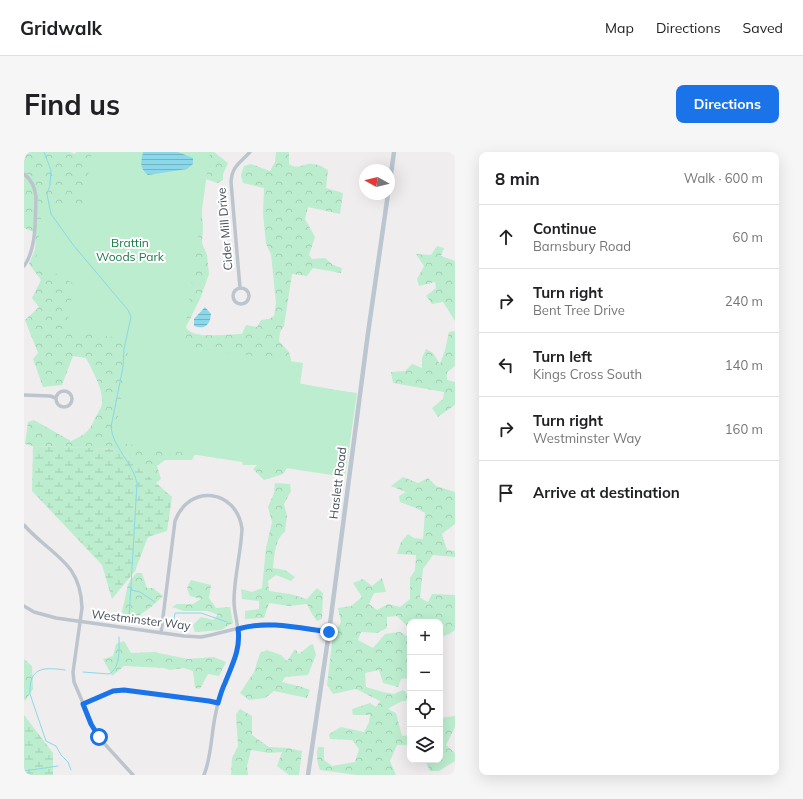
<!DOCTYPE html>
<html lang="en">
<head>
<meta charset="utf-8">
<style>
  :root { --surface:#fff; --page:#f6f6f6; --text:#202124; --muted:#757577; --line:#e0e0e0; --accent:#1a73e8 }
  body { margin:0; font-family:Mulish,sans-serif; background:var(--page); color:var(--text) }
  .controls { position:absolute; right:12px; bottom:12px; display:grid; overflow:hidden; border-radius:8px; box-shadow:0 4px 16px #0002 }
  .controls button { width:36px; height:36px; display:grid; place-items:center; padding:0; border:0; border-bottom:1px solid var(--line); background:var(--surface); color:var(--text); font:20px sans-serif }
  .compass { position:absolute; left:335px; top:12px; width:36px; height:36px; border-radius:50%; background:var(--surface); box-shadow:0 4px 16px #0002; rotate:278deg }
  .stop { position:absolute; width:12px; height:12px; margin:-9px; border:3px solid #1a73e8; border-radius:50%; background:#fff }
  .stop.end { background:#1a73e8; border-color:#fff; box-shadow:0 1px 4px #0008 }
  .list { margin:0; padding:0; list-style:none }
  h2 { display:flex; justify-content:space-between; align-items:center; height:52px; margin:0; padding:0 16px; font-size:17px }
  h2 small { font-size:13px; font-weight:400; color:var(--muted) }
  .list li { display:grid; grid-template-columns:26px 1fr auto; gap:12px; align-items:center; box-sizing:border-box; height:64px; padding:0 16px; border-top:1px solid var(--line) }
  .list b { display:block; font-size:15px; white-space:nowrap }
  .list p { margin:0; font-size:13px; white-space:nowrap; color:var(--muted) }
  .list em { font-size:13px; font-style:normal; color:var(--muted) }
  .icon { flex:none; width:22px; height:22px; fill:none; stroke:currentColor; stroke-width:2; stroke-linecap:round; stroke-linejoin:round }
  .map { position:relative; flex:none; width:431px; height:623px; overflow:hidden; border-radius:8px }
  header { display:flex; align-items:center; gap:24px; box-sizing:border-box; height:56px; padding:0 20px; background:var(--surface); border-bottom:1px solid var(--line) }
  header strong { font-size:19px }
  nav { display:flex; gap:22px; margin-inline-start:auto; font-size:14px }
  .intro { display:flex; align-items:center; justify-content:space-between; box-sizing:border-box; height:96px; padding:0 24px }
  h1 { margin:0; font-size:28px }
  .button { padding:10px 18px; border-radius:8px; background:var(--accent); color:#fff; font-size:14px; font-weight:700 }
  main { display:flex; gap:24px; padding:0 24px }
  aside { flex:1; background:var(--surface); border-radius:8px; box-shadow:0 4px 16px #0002 }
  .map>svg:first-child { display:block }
  .forest { fill:url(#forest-crowns) }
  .wetland { fill:url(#wetland-marsh) }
  .park { fill:#bcedce }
  .water { fill:url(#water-rules) }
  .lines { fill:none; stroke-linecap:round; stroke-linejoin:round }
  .stream { stroke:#8ad8e9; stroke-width:1 }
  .minor { stroke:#bcc5cd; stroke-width:3.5 }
  .secondary { stroke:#bbc6d1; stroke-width:4.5 }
  .route { stroke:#1a73e8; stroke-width:5 }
  .labels { text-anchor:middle; stroke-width:4; stroke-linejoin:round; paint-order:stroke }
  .street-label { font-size:12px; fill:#46515a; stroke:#fff }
  .park-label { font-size:12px; fill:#197a47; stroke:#fff }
</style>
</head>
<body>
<header>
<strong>Gridwalk</strong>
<nav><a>Map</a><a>Directions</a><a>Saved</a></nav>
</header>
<div class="intro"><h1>Find us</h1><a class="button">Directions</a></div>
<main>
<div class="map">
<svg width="431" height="623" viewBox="0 0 431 623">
  <defs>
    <pattern id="forest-crowns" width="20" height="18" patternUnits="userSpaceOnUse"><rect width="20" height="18" fill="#bcedce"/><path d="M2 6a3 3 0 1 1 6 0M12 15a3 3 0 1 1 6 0" fill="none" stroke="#a3cdb3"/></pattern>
    <pattern id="wetland-marsh" width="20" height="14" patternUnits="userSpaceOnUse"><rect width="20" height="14" fill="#bcedce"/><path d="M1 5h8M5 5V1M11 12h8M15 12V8" fill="none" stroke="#a3cdb3"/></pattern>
    <pattern id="water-rules" width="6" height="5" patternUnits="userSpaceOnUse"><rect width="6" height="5" fill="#8ad8e9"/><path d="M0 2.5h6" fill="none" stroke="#73b2c0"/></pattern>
  </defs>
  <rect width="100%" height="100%" fill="#f0edee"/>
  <!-- forest -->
  <path class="forest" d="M3 0H46L51 2 52 0H190L204 11 199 22V28L194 31 181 27 177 48 179 75 178 91 183 103 185 122 176 147 162 175C163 177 165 179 167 180 178 186 205 182 218 182L222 173 233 175 237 168 245 167 250 164 252 151 247 102 242 92 239 62 240 36 219 31 217 23 220 14 227 12 246 19 251 10 252 0H265V12C274 19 280 10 289 12 294 12 300 16 304 18L302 36 319 41 316 62 284 55 281 67 291 85 285 103 288 107 301 106 309 113 318 116 317 121 289 116 283 124 268 122 260 174 256 180 255 189 265 200 267 207 268 230 328 241 196 295 193 307 183 300 173 298 168 308H141L133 314 137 327 132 331 94 297 9 294 1 292 4 270 10 268 47 289C61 283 65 280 71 266 73 262 77 257 78 252 79 236 69 220 62 206L49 204 38 233 19 235 9 207 14 201 1 168 15 155 8 146 17 128 5 112 11 97 12 81 0 76V9Z
    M413 94 420 96 417 104 431 109V169L419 150 408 152 402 144 412 136 411 130 395 134 393 127 400 114 392 102 407 103Z
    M431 179V214L423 220V228L431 230V253L414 265 408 256 419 247 420 240 369 231 367 220 381 219 388 212 398 216V206L402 197 409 201 416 212 421 198 425 180Z
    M248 299 267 310 259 322 240 328 229 317Z
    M379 325 394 331 404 326 412 334 431 340V372L418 382 423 398 431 399V405L409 403 399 417 396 446 404 450 408 442 431 443V478L425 482 416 485V470H386V477L373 464 363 465V476L353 481 337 480 334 488 349 496 361 482 376 480 386 486V505L384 526 377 527 374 535 359 531 355 518 341 521 342 535 359 540 370 542 379 538 384 542H386V549C378 547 371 553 364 557L372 561 378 584 386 583V593H373L366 609 372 623H332L296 618C293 611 292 603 294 595H300V608L308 614 331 610 335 597 328 588 306 587 305 582 317 575 340 580 345 570 346 563H329L328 557 346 551 352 555 356 549 332 537 309 542 303 533 309 483 317 470 314 456 327 454 338 445 329 431 339 427 348 434 358 426 362 440 350 441 345 452 353 458 364 452 376 455 386 447V426L391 418 392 403 373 402 377 390 384 382 390 386 399 387 401 361 392 356 376 350 375 344 382 340 367 334Z
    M251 331 266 332 267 339 260 352 263 364 261 380C251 386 250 406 249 416L261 418 271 425 267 429 252 423 244 429 245 439 266 442 283 447 293 436 299 441 298 467 293 469 288 462 283 452 265 454 245 451 240 466 221 467V459L235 457V449L218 447 217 437 228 440 238 436 242 396 248 370 244 355 250 341Z
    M112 421H118L123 436H129L139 444 127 455 106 470 98 460 104 432Z
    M167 428 187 433 185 446 192 456 206 455 209 471 197 478 171 480 169 473 177 465 189 468 194 463 184 459H160L148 455 153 452H169L177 447 166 444 163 436Z
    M100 489 107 501 130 500 164 507 190 505 202 510 195 524 184 522 176 537 171 536 169 519 160 516 146 518 140 516 100 514 88 524 79 507 89 504 92 492Z
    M289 492 292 503 284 523 261 525 258 530 278 535 286 538 283 546 250 539 241 546 225 548 216 541 230 520 236 501 243 498 257 503 263 509 271 497 275 502 286 493Z
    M0 507 8 514 9 537 1 549 0 547Z
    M216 557 228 564V583L245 595 264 596 278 599 275 623H265L253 614 258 600 245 601 227 598 223 614 224 623H207L208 606 214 594 212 562Z
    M431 564V575L422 593 431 601V609L415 619H406L401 608H416V566Z"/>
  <!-- wetland -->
  <path class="wetland" d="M9 294 94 297 148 345 143 379 124 385 111 419 88 447 78 413 8 339Z
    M0 563 29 601V623H0Z"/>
  <!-- park -->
  <path class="park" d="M68 0H186L159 194 279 211 276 233 333 241 321 325 242 313H219L218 310 90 290 106 187 42 179 50 132 12 110 19 50 59 53Z"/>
  <!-- water -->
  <path class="water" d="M119 0H154L169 6V12L163 17 124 23C115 16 117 10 119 0Z
    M181 155 187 162C186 173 181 178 170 174V167Z"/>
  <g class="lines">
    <!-- stream -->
    <path class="stream" d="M20 0 27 18 26 33 23 42 27 62 50 94 104 158 107 165 100 197 99 215 87 275C89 296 109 311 113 331L105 467
      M107 438 116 440 131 450
      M149 474 151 461H177L203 470
      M41 518C19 515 5 515 6 542L22 589 32 594 37 603 44 610 47 618
      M59 520 85 522C97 516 95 496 95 485
      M0 619 34 614"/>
    <!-- minor -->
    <path class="minor" d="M0 22C8 28 11 35 12 45 11 66 13 97 0 114
      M209 144a8 8 0 1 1 16 0a8 8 0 1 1-16 0Z
      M216 136 207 30C208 14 216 11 226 0
      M32 247a8 8 0 1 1 16 0a8 8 0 1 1-16 0Z
      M0 243 26 244 32 246
      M0 373C6 380 13 386 20 392 44 412 57 423 58 456L49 520 50 530 70 577 78 589 109 623
      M0 454 10 460 32 466 160 484 177 485 187 483 219 475 239 472 251 473 305 480
      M137 481 151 369C165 331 213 337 218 377 217 401 210 425 210 449 210 464 217 479 214 494 212 506 206 517 202 528 197 539 194 550 192 560 187 581 188 603 180 623
      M59 552 89 539 100 538 185 549 194 551"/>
    <!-- secondary -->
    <path class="secondary" d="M365 37 370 0
      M284 623 305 480 344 181 364 42"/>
  </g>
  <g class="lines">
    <!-- route -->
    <path class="route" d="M75 585 67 572 59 552 89 539 100 538 185 549 194 551C196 544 198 537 201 531 208 513 217 497 214 477 244 468 275 476 305 480"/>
  </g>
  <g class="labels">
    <!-- street labels -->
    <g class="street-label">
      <text transform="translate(201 77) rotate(-95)" y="4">Cider Mill Drive</text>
      <text transform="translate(314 331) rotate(-83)" y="4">Haslett Road</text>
      <text transform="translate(117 468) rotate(7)" y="4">Westminster Way</text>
    </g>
    <!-- park labels -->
    <g class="park-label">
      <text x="106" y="95">Brattin<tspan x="106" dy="14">Woods Park</tspan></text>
    </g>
  </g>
</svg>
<div class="controls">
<button>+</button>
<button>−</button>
<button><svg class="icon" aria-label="locate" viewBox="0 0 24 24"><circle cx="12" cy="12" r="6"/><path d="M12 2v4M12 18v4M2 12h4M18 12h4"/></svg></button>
<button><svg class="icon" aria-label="layers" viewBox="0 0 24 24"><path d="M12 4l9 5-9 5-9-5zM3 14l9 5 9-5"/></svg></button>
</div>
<svg class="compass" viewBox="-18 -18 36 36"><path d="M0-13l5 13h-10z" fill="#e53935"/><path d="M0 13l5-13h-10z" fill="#757577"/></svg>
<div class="stop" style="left:75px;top:585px"></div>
<div class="stop end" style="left:305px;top:480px"></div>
</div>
<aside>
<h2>8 min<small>Walk · 600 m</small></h2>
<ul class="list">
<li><svg class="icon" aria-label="ahead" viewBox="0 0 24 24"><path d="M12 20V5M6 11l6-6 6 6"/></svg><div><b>Continue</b><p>Barnsbury Road</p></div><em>60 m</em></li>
<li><svg class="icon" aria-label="right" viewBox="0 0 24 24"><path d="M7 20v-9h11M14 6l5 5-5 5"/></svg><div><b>Turn right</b><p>Bent Tree Drive</p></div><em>240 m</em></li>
<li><svg class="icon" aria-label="left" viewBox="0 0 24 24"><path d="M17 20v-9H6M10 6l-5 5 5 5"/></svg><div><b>Turn left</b><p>Kings Cross South</p></div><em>140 m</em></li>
<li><svg class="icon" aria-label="right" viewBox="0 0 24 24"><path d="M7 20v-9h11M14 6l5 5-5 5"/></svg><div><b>Turn right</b><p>Westminster Way</p></div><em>160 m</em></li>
<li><svg class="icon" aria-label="arrive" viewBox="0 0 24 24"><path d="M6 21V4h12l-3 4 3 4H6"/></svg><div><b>Arrive at destination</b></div></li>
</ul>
</aside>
</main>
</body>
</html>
